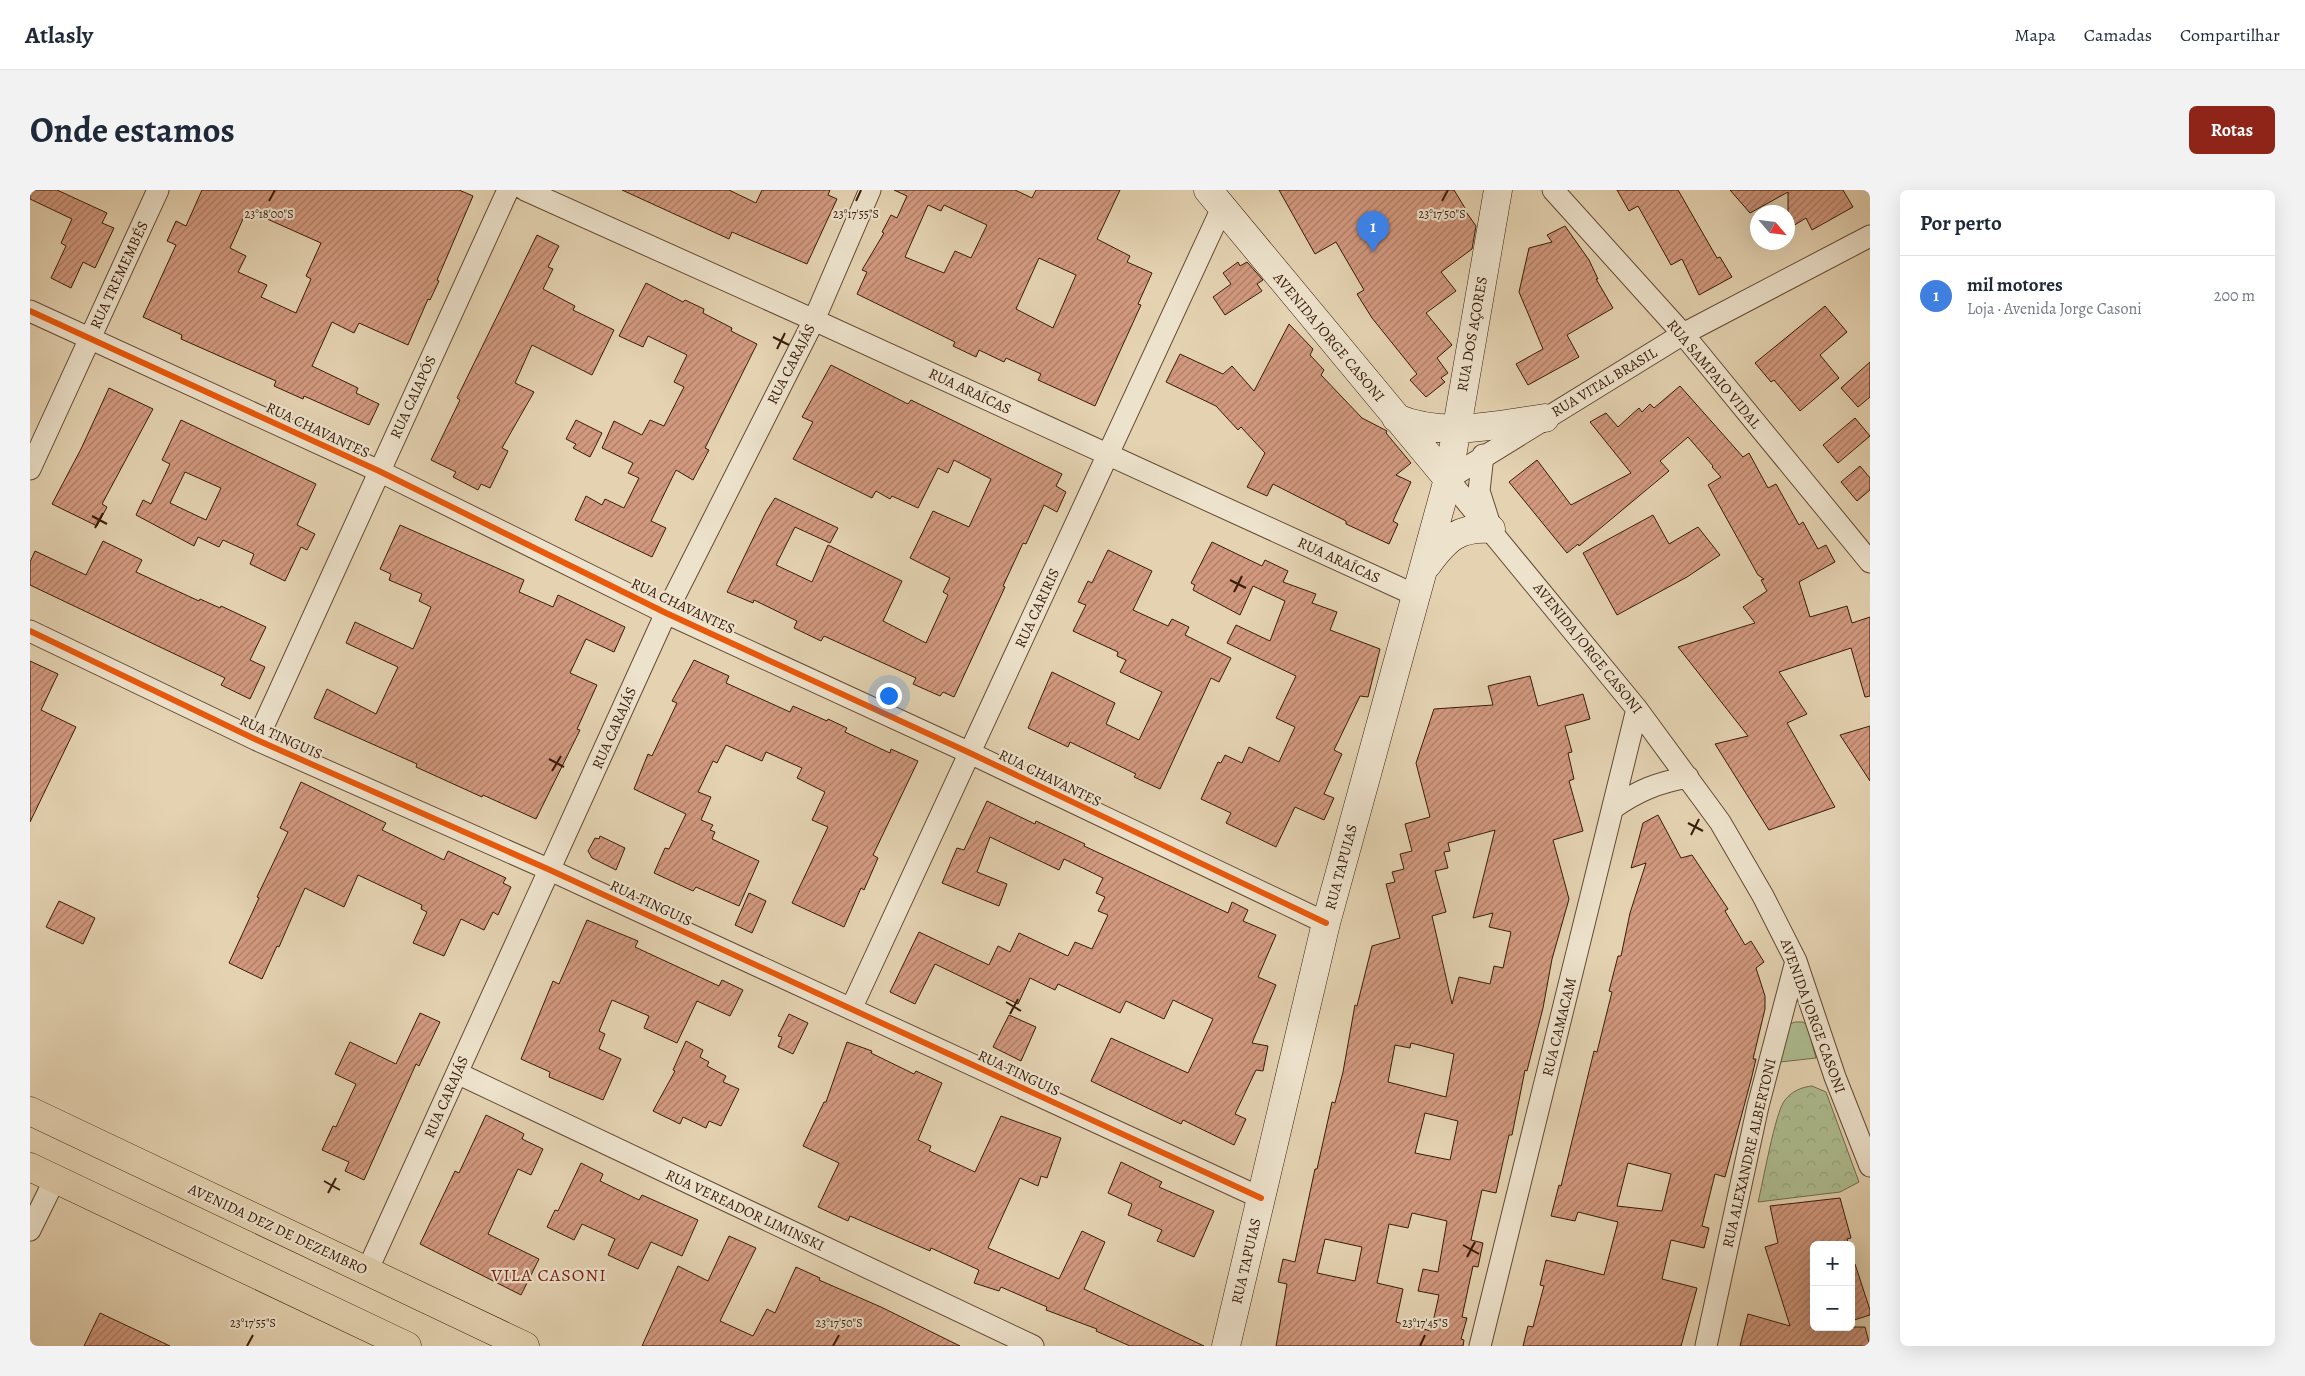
<!DOCTYPE html>
<html lang="pt">
<head>
<meta charset="utf-8">
<style>
  :root { --surface:#fff; --page:#f2f2f3; --text:#1f2937; --muted:#747a83; --line:#e0e1e3; --accent:#8f2418 }
  body { margin:0; font-family:Alegreya,serif; background:var(--page); color:var(--text) }
  .controls { position:absolute; right:15px; bottom:15px; display:grid; overflow:hidden; border-radius:8px; box-shadow:0 5px 20px #0002 }
  .controls button { width:45px; height:45px; display:grid; place-items:center; padding:0; border:0; border-bottom:1px solid var(--line); background:var(--surface); color:var(--text); font:25px sans-serif }
  .compass { position:absolute; left:1720px; top:15px; width:45px; height:45px; border-radius:50%; background:var(--surface); box-shadow:0 5px 20px #0002; rotate:118deg }
  .you { position:absolute; left:858px; top:505px; width:18px; height:18px; margin:-12px; border:4px solid #fff; border-radius:50%; background:#1a73e8; box-shadow:0 0 0 8px #1a73e833 }
  .badge { display:grid; place-items:center; width:32px; height:32px; border-radius:50%; background:var(--accent); color:#fff; font-size:16px; font-weight:700 }
  .pin { position:absolute; translate:-50% -41px; filter:drop-shadow(0 1px 2px #0008) }
  .pin::after { content:''; position:absolute; top:26px; width:18px; height:15px; background:inherit; clip-path:polygon(0 0,100% 0,50% 100%) }
  .list { margin:0; padding:0; list-style:none }
  h2 { display:flex; justify-content:space-between; align-items:center; height:65px; margin:0; padding:0 20px; font-size:21px }
  h2 small { font-size:16px; font-weight:400; color:var(--muted) }
  .list li { display:grid; grid-template-columns:32px 1fr auto; gap:15px; align-items:center; box-sizing:border-box; height:80px; padding:0 20px; border-top:1px solid var(--line) }
  .list b { display:block; font-size:19px; white-space:nowrap }
  .list p { margin:0; font-size:16px; white-space:nowrap; color:var(--muted) }
  .list em { font-size:16px; font-style:normal; color:var(--muted) }
  .map { position:relative; flex:none; width:1840px; height:1156px; overflow:hidden; border-radius:8px }
  header { display:flex; align-items:center; gap:30px; box-sizing:border-box; height:70px; padding:0 25px; background:var(--surface); border-bottom:1px solid var(--line) }
  header strong { font-size:24px }
  nav { display:flex; gap:28px; margin-inline-start:auto; font-size:18px }
  .intro { display:flex; align-items:center; justify-content:space-between; box-sizing:border-box; height:120px; padding:0 30px }
  h1 { margin:0; font-size:35px }
  .button { padding:12px 22px; border-radius:8px; background:var(--accent); color:#fff; font-size:18px; font-weight:700 }
  main { display:flex; gap:30px; padding:0 30px }
  aside { flex:1; background:var(--surface); border-radius:8px; box-shadow:0 5px 20px #0002 }
  .map>svg:first-child { display:block }
  .grass { fill:#aebd91; stroke:#746c4d }
  .forest { fill:url(#forest-crowns); stroke:#746c4d }
  .building { fill:url(#building-hatch); stroke:#391c09; fill-rule:evenodd }
  .lines { fill:none; stroke-linecap:round; stroke-linejoin:round }
  .street-casing { stroke:#644a33; stroke-width:23 }
  .secondary-casing { stroke:#391c09; stroke-width:29 }
  .highway-casing { stroke:#391c09; stroke-width:29 }
  .street { stroke:#ede2cc; stroke-width:21 }
  .secondary { stroke:#ede2cc; stroke-width:28 }
  .highway { stroke:#e4d2b1; stroke-width:28 }
  .cycleway-casing { stroke:#ede2cc; stroke-width:9 }
  .cycleway { stroke:#e8590c; stroke-width:6 }
  .ticks { fill:none; stroke:#391c09; stroke-width:2 }
  .labels { text-anchor:middle; stroke-width:4.5; stroke-linejoin:round; paint-order:stroke }
  .street-label { font-size:15px; fill:#391c09; stroke:#ede2cc }
  .quarter-label { font-size:18px; letter-spacing:1px; fill:#7a1f14; stroke:#ede2cc }
  .ticks-label { font-size:12px; text-anchor:middle; fill:#391c09; stroke:#ede2cc; stroke-width:4.5; stroke-linejoin:round; paint-order:stroke }
</style>
</head>
<body>
<header>
<strong>Atlasly</strong>
<nav><a>Mapa</a><a>Camadas</a><a>Compartilhar</a></nav>
</header>
<div class="intro"><h1>Onde estamos</h1><a class="button">Rotas</a></div>
<main>
<div class="map">
<svg width="1840" height="1156" viewBox="0 0 1840 1156">
  <defs>
    <pattern id="forest-crowns" width="20" height="18" patternUnits="userSpaceOnUse" patternTransform="scale(1.25)"><rect width="20" height="18" fill="#aebd91"/><path d="M2 6a3 3 0 1 1 6 0M12 15a3 3 0 1 1 6 0" fill="none" stroke="#96a27c"/></pattern>
    <pattern id="building-hatch" width="6" height="6" patternUnits="userSpaceOnUse" patternTransform="scale(1.25)"><rect width="6" height="6" fill="#d2997f"/><path d="M-1 1l2-2M0 6l6-6M5 7l2-2" fill="none" stroke="#ab7c66"/></pattern>
  </defs>
  <rect width="100%" height="100%" fill="#e4d2b1"/>
  <filter id="stains"><feTurbulence type="fractalNoise" baseFrequency=".004" numOctaves="4"/><feColorMatrix values="0 0 0 0 .2 0 0 0 0 .09 0 0 0 0 .02 0 0 0 .5 -.17"/></filter>
  <radialGradient id="worn" r=".72"><stop offset=".6" stop-color="#630" stop-opacity="0"/><stop offset="1" stop-color="#630" stop-opacity=".3"/></radialGradient>
  <!-- grass -->
  <path class="grass" d="M1765 832H1773L1777 835 1786 868 1750 872 1760 834Z"/>
  <!-- forest -->
  <path class="forest" d="M1782 896 1796 902 1829 992 1810 1002 1728 1012C1733 993 1745 922 1755 910 1762 901 1772 897 1782 896Z"/>
  <!-- building -->
  <path class="building" d="M0 0H27L77 23 72 33 84 38 65 78 53 72 41 98 21 88 36 56 31 53 42 29 0 9Z
    M172 0H429L443 6 407 90 409 91 400 110 398 109 378 155 329 133 324 143 302 132 282 176 328 198 326 203 349 214 339 235 274 206 273 209 244 196 246 191 151 149 152 145 113 127 146 55 137 51 146 31 156 36ZM217 20 291 53 276 86 281 89 266 123 231 107 237 95 208 82 216 66 200 58Z
    M592 0H699L726 13 732 0H800L798 5 807 9 777 74 702 42 699 49Z
    M864 0H985L1002 8 1006 0H1090L1067 49 1100 66 1097 72 1122 83 1108 114 1111 115 1065 216 1008 190 1011 184 976 168 974 172 949 160 946 167 923 156 925 152 827 104 837 82 832 80 854 43 852 42 861 25 867 28 877 6ZM898 15 911 21 914 15 957 35 941 68 925 61 914 83 875 67ZM1009 68 1046 85 1023 138 986 119Z
    M1249 0H1424L1435 18 1434 19 1446 36 1442 59 1411 82 1426 101 1396 123 1422 155 1407 168 1418 183 1411 188 1415 192 1396 207 1380 190 1387 184 1342 128 1327 104 1334 100 1306 52 1285 64Z
    M1587 0H1648L1687 68 1690 67 1702 87 1669 105 1652 69 1641 75 1608 16 1599 21Z
    M1700 0H1813L1823 17 1782 40 1776 28 1758 39V2L1720 23Z
    M1535 36 1559 70 1568 89H1566L1583 118 1537 145 1549 167 1498 195 1486 174 1513 159 1489 102 1499 58 1522 52 1517 45Z
    M507 45 529 56 518 77 523 79 513 99 545 116 543 120 584 140 562 185 502 155 485 193 504 202 472 258 478 261 460 298 451 294 448 300 423 287 426 282 401 270 430 210 427 208Z
    M1208 72 1210 76 1217 72 1233 90 1227 94 1232 101 1195 125 1183 107 1201 94 1193 83Z
    M616 93 653 112 655 110 674 119 673 123 702 138 701 141 727 154 675 258 679 260 663 290 646 280 621 331 636 338 622 367 545 330 556 306 572 315 575 309 594 318 609 288 598 283 603 273 572 258 584 231 612 245 620 230 634 236 654 197 644 192 657 165 618 146 613 157 589 146Z
    M1795 116 1817 142 1790 165 1809 188 1770 221 1744 190 1741 192 1725 173Z
    M1259 134 1283 159 1280 165 1294 180 1291 185 1332 228 1357 241 1356 243 1381 273 1366 285 1381 292 1363 331 1368 334 1359 354 1316 334V331L1243 294 1237 306 1217 297 1235 263 1211 237 1208 240 1186 216 1136 192 1150 164 1193 184 1202 176 1224 201Z
    M1840 172V207L1828 217 1811 198Z
    M801 175 878 214 881 210 1032 284 1026 296 1036 302 1027 322 1014 315 996 354 993 353 973 396 975 397 924 507 913 502 910 506 883 494 886 488 794 446 791 451 764 438 767 431 724 410 723 413 697 402 736 322 745 308 808 338 800 353 765 337 746 375 782 392 798 355 872 391 853 431 896 453 918 405 913 402 920 388 880 368 903 321 939 337 961 289 924 270 918 283 908 278 888 318 862 306 860 309 846 301 842 308 763 269 783 232 772 227Z
    M1650 196 1713 267 1719 263 1738 298 1746 294 1769 335 1773 332 1788 359 1796 355 1805 372 1769 392 1780 427 1817 416 1822 433 1840 427V506L1835 507 1821 458 1749 482 1777 524 1757 533 1805 617 1739 640 1685 554 1718 546 1648 457 1725 433 1713 417 1737 401 1731 390 1734 389 1728 385 1678 295 1691 287 1682 277 1683 276 1658 247 1630 271 1639 281 1549 356 1548 354 1537 363 1479 292 1507 270 1541 315 1601 283 1560 232 1576 223 1588 237 1609 218 1612 222 1620 214 1624 218Z
    M79 198 123 219 72 314 77 317 67 336 22 314 51 259Z
    M1825 228 1840 246 1808 273 1793 255Z
    M151 230 286 294 267 335 285 344 277 360 271 357 255 391 220 374 224 364 193 350 189 357 168 347 164 356 106 325 113 310 121 314 140 274 132 270ZM155 282 191 298 176 330 140 313Z
    M546 230 572 243 560 267 543 258 546 254 536 249Z
    M1830 276 1840 288V300L1827 311 1811 292Z
    M1623 325 1639 354 1668 337 1690 365 1657 387 1587 425 1553 363Z
    M370 335 494 390 489 402 523 417 528 405 595 437 584 462 556 449 540 483 567 495 547 539 550 540 506 629 453 605 452 607 386 577 387 574 284 528 297 499 346 524 368 477 316 453 325 432 383 459 401 417 389 411 392 404 359 390 361 384 350 379Z
    M73 351 112 370 106 382 169 411 170 409 190 418 191 416 236 437 220 470 235 477 220 509 191 495 195 488 0 395V372L5 361 56 385Z
    M1182 352 1232 376 1235 370 1258 381 1253 392 1286 404 1282 413 1307 422 1300 440 1350 459 1338 507 1330 506 1304 560 1312 564 1294 604 1304 608 1294 630 1265 617 1246 657 1196 633 1201 623 1171 609 1188 572 1191 573 1195 565 1212 573 1219 557 1249 572 1265 537 1246 528 1266 486 1197 453 1206 435 1240 451 1255 411 1223 396 1210 425 1163 400 1165 395 1161 393Z
    M1078 360 1122 381 1103 420 1138 436 1142 429 1159 437 1155 445 1201 468 1189 492 1181 488 1130 599 1104 587 1106 584 1040 552 1038 557 998 538 1022 482 1085 513 1076 534 1109 550 1132 502 1090 482 1096 470 1087 466 1088 462 1043 441 1056 415 1048 412 1058 391 1062 393Z
    M664 470 699 486 696 493 760 522 763 516 797 531 798 529 817 538 815 542 860 563 861 559 888 571 843 665 848 668 834 700 831 698 814 737 762 713 798 637 782 630 795 602 767 588 772 578 736 562 732 571 696 555 687 573 683 571 668 602 681 607 671 630 683 635 680 640 685 642 682 649 729 671 709 716 666 697 663 701 624 683 635 658 639 659 656 624 604 599 618 564 622 566 647 513 642 511Z
    M0 471 28 484 11 520 46 537 0 632Z
    M1500 486 1508 516 1553 504 1560 529 1535 536 1542 562 1538 563 1544 589 1539 591 1553 641 1523 650 1539 709 1522 769 1513 818 1497 881 1495 880 1482 945H1479L1466 1003 1452 1000 1441 1050 1453 1053 1448 1077 1443 1076 1432 1127 1437 1128 1431 1149 1434 1150 1433 1156H1246L1257 1094 1248 1092 1253 1069 1265 1072 1285 979H1287L1302 912 1305 913 1313 882 1325 815 1327 816 1342 756 1370 748 1356 694 1365 692 1362 682 1374 679 1370 664 1382 661 1375 634 1400 627 1386 573 1404 519 1463 515 1458 496ZM1465 640 1443 728 1463 723 1459 737 1481 742 1473 778 1464 776 1460 794 1429 787 1422 814 1402 726 1416 722 1405 681 1418 678 1414 662 1420 661 1418 653ZM1381 853 1424 864 1416 907 1358 892 1365 855 1380 858ZM1395 923 1428 931 1420 970 1385 963ZM1382 1023 1417 1031 1408 1082 1393 1079 1388 1101 1409 1105 1401 1141 1366 1132 1373 1099 1347 1093 1359 1034 1378 1038ZM1295 1049 1332 1057 1325 1091 1287 1083Z
    M1840 536V591L1810 545Z
    M271 592 356 633 352 640 414 670 418 661 476 688 473 693 481 697 468 725 463 722 454 740 431 729 414 766 383 753 397 722 391 719 392 715 328 685 314 717 275 698 259 734 249 757 247 756 232 789 199 773 229 708 227 707 258 642 250 638Z
    M957 611 1005 634 1006 631 1055 654 1054 656 1198 723 1202 712 1218 720 1213 731 1246 745 1228 787 1246 795 1222 853 1238 856 1233 881 1226 880 1205 924 1216 929 1204 955 1153 930 1151 934 1061 891 1081 848 1158 883 1183 829 1143 810 1134 829 1096 811 1090 823 1028 794 1025 800 1000 788 988 814 905 774 885 814 860 802 889 742 959 775 968 756 980 762 989 743 1038 766 1045 752 1062 759 1078 725 1068 721 1075 707 1066 703 1073 688 1034 669 1029 680 960 647 947 682 977 694 969 716 912 693 927 658 934 660Z
    M1628 625 1651 668 1662 665 1698 719 1695 721 1715 755 1721 751 1734 772 1726 778 1735 806V819L1723 869H1726L1721 890 1695 987 1685 984 1672 1036 1679 1038 1674 1058 1641 1050 1632 1089 1667 1098 1651 1156H1493L1498 1136 1503 1137 1514 1096 1510 1095 1516 1070 1574 1085 1588 1032 1548 1022 1545 1031 1521 1026 1529 995 1531 996 1564 861 1567 862 1582 802 1579 801 1588 766H1591L1600 723 1616 673 1601 678 1613 633ZM1598 973 1641 984 1632 1021 1587 1016Z
    M570 646 595 658 586 680 562 668 558 661 565 648 569 649Z
    M719 703 736 711 722 743 705 735Z
    M29 711 65 728 53 754 16 737Z
    M557 730 608 751 605 757 689 796 692 790 713 800 700 826 667 811 647 853 614 838 619 826 582 810 569 841 575 844 569 859 591 869 573 910 519 887 520 882 491 869 523 791 529 794Z
    M390 823 410 832 389 876 386 874 334 990 315 981 319 972 292 960 303 936 306 937 326 894 305 884 320 852 366 874Z
    M759 824 778 833 763 864 748 857 752 847 748 846Z
    M979 825 1006 837 991 871 963 857Z
    M656 851 673 860 670 867 679 872 677 876 696 886 693 892 709 899 691 936 679 931 676 938 653 927 650 934 623 921 645 881 643 880Z
    M817 852 842 861 841 863 884 884 886 881 912 893 888 950 901 956 899 961 945 982 971 926 1031 948 1017 988 1011 986 1008 996 990 988 958 1058 1029 1089 1052 1041 1075 1052 1054 1099 1174 1156H1100L1066 1141 1067 1139 1016 1120 1017 1117 971 1097 969 1101 944 1093 949 1080 901 1058 900 1061 820 1026 818 1031 788 1017 809 973 773 956 794 912H796Z
    M456 925 487 940 494 944 492 949 513 959 501 985 488 979 458 1044 509 1069 491 1105 390 1054 425 981 429 983Z
    M1091 972 1132 992 1129 997 1184 1021 1164 1067 1127 1051 1132 1040 1098 1025 1102 1014 1078 1003Z
    M551 973 573 984 570 991 609 1010 612 1005 668 1030 652 1066 621 1052 608 1079 578 1065 585 1049 552 1034 544 1050 517 1037 525 1020 528 1021Z
    M1810 1008 1821 1048 1817 1049 1819 1055H1784V1137H1835L1840 1156H1710L1718 1124 1760 1136 1735 1057 1748 1053 1740 1016Z
    M699 1046 726 1058 690 1131 723 1146 737 1119 745 1123 766 1077 790 1088 789 1090 851 1117 930 1156H612L648 1076 678 1091Z
    M1821 1074H1825L1840 1120V1125L1821 1131Z
    M70 1123 140 1156H54Z"/>
  <g class="lines">
    <!-- street casing -->
    <g class="street-casing">
      <path id="street" d="M495 0 784 130 1385 405
        M1523 0 1653 144 1840 372
        M1840 46 1653 144 1418 289 1607 519 1690 632 1733 706 1766 771 1805 887 1840 976
        M0 121 349 281 636 423 940 563 1296 733
        M1453 265 1449 301 1458 329
        M0 279 128 0
        M0 441 227 550 520 680 1231 1008
        M227 550 478 0
        M1583 618C1609 600 1627 593 1658 587
        M821 819 1192 18
        M427 883 1003 1156
        M0 1040 25 989
        M337 1081 636 423 784 130 840 0
        M1450 1156 1607 519
        M1676 1156 1728 916 1766 771"/>
    </g>
    <!-- secondary casing -->
    <g class="secondary-casing">
      <path id="secondary" d="M1178 0 1418 289
        M1366 228C1414 248 1465 235 1515 228
        M1397 375C1416 349 1428 337 1461 339
        M1196 1156 1296 733 1418 289 1468 0"/>
    </g>
    <!-- highway casing -->
    <g class="highway-casing">
      <path id="highway" d="M0 921 495 1156
        M0 977 377 1156"/>
    </g>
    <!-- street -->
    <use href="#street" class="street"/>
    <!-- secondary -->
    <use href="#secondary" class="secondary"/>
    <!-- highway -->
    <use href="#highway" class="highway"/>
    <!-- cycleway casing -->
    <g class="cycleway-casing">
      <path id="cycleway" d="M0 121 349 281 636 423 940 563 1296 733
        M0 441 227 550 520 680 1231 1008"/>
    </g>
    <!-- cycleway -->
    <use href="#cycleway" class="cycleway"/>
  </g>
  <!-- ticks -->
  <path class="ticks" d="M239 11 245 0M826 11 831 0M1412 11 1418 0M743 147 759 155M747 159 755 143M62 326 77 334M65 338 73 323M1200 390 1216 398M1204 402 1212 386M519 569 534 577M522 581 531 566M1658 633 1673 641M1661 645 1669 629M976 812 991 821M980 824 988 809M294 991 310 1000M298 1003 306 988M1433 1055 1449 1064M1437 1067 1445 1052M217 1156 223 1145M803 1156 809 1145M1390 1156 1395 1145"/>
  <g class="labels">
    <!-- street labels -->
    <g class="street-label">
      <text transform="translate(89 85) rotate(-65)" y="5">RUA TREMEMBÉS</text>
      <text transform="translate(1442 144) rotate(-80)" y="5">RUA DOS AÇORES</text>
      <text transform="translate(1299 147) rotate(50)" y="5">AVENIDA JORGE CASONI</text>
      <text transform="translate(761 174) rotate(-63)" y="5">RUA CARAJÁS</text>
      <text transform="translate(1684 184) rotate(50)" y="5">RUA SAMPAIO VIDAL</text>
      <text transform="translate(1574 192) rotate(-31)" y="5">RUA VITAL BRASIL</text>
      <text transform="translate(940 201) rotate(25)" y="5">RUA ARAÍCAS</text>
      <text transform="translate(383 207) rotate(-65)" y="5">RUA CAIAPÓS</text>
      <text transform="translate(288 240) rotate(25)" y="5">RUA CHAVANTES</text>
      <text transform="translate(1309 370) rotate(25)" y="5">RUA ARAÍCAS</text>
      <text transform="translate(653 416) rotate(25)" y="5">RUA CHAVANTES</text>
      <text transform="translate(1007 418) rotate(-65)" y="5">RUA CARIRIS</text>
      <text transform="translate(1558 458) rotate(51)" y="5">AVENIDA JORGE CASONI</text>
      <text transform="translate(584 538) rotate(-66)" y="5">RUA CARAJÁS</text>
      <text transform="translate(251 547) rotate(24)" y="5">RUA TINGUIS</text>
      <text transform="translate(1020 588) rotate(26)" y="5">RUA CHAVANTES</text>
      <text transform="translate(1311 677) rotate(-75)" y="5">RUA TAPUIAS</text>
      <text transform="translate(621 713) rotate(25)" y="5">RUA TINGUIS</text>
      <text transform="translate(1783 826) rotate(70)" y="5">AVENIDA JORGE CASONI</text>
      <text transform="translate(1529 837) rotate(-76)" y="5">RUA CAMACAM</text>
      <text transform="translate(989 883) rotate(25)" y="5">RUA TINGUIS</text>
      <text transform="translate(416 907) rotate(-66)" y="5">RUA CARAJÁS</text>
      <text transform="translate(1719 963) rotate(-77)" y="5">RUA ALEXANDRE ALBERTONI</text>
      <text transform="translate(715 1020) rotate(25)" y="5">RUA VEREADOR LIMINSKI</text>
      <text transform="translate(248 1039) rotate(25)" y="5">AVENIDA DEZ DE DEZEMBRO</text>
      <text transform="translate(1216 1071) rotate(-77)" y="5">RUA TAPUIAS</text>
    </g>
    <!-- quarter labels -->
    <g class="quarter-label">
      <text x="519" y="1091">VILA CASONI</text>
    </g>
  </g>
  <g class="ticks-label">
    <text x="239" y="28">23°18'00"S</text>
    <text x="826" y="28">23°17'55"S</text>
    <text x="1412" y="28">23°17'50"S</text>
    <text x="223" y="1137">23°17'55"S</text>
    <text x="809" y="1137">23°17'50"S</text>
    <text x="1395" y="1137">23°17'45"S</text>
  </g>
  <rect width="100%" height="100%" filter="url(#stains)"/>
  <rect width="100%" height="100%" fill="url(#worn)"/>
</svg>
<div class="controls">
<button>+</button>
<button>−</button>
</div>
<svg class="compass" viewBox="-18 -18 36 36"><path d="M0-13l5 13h-10z" fill="#e53935"/><path d="M0 13l5-13h-10z" fill="#747a83"/></svg>
<div class="you"></div>
<div class="pin badge" style="left:1343px;top:62px;background:#3f7fe0">1</div>
</div>
<aside>
<h2>Por perto<small></small></h2>
<ul class="list">
<li><span class="badge" style="background:#3f7fe0">1</span><div><b>mil motores</b><p>Loja · Avenida Jorge Casoni</p></div><em>200 m</em></li>
</ul>
</aside>
</main>
</body>
</html>
